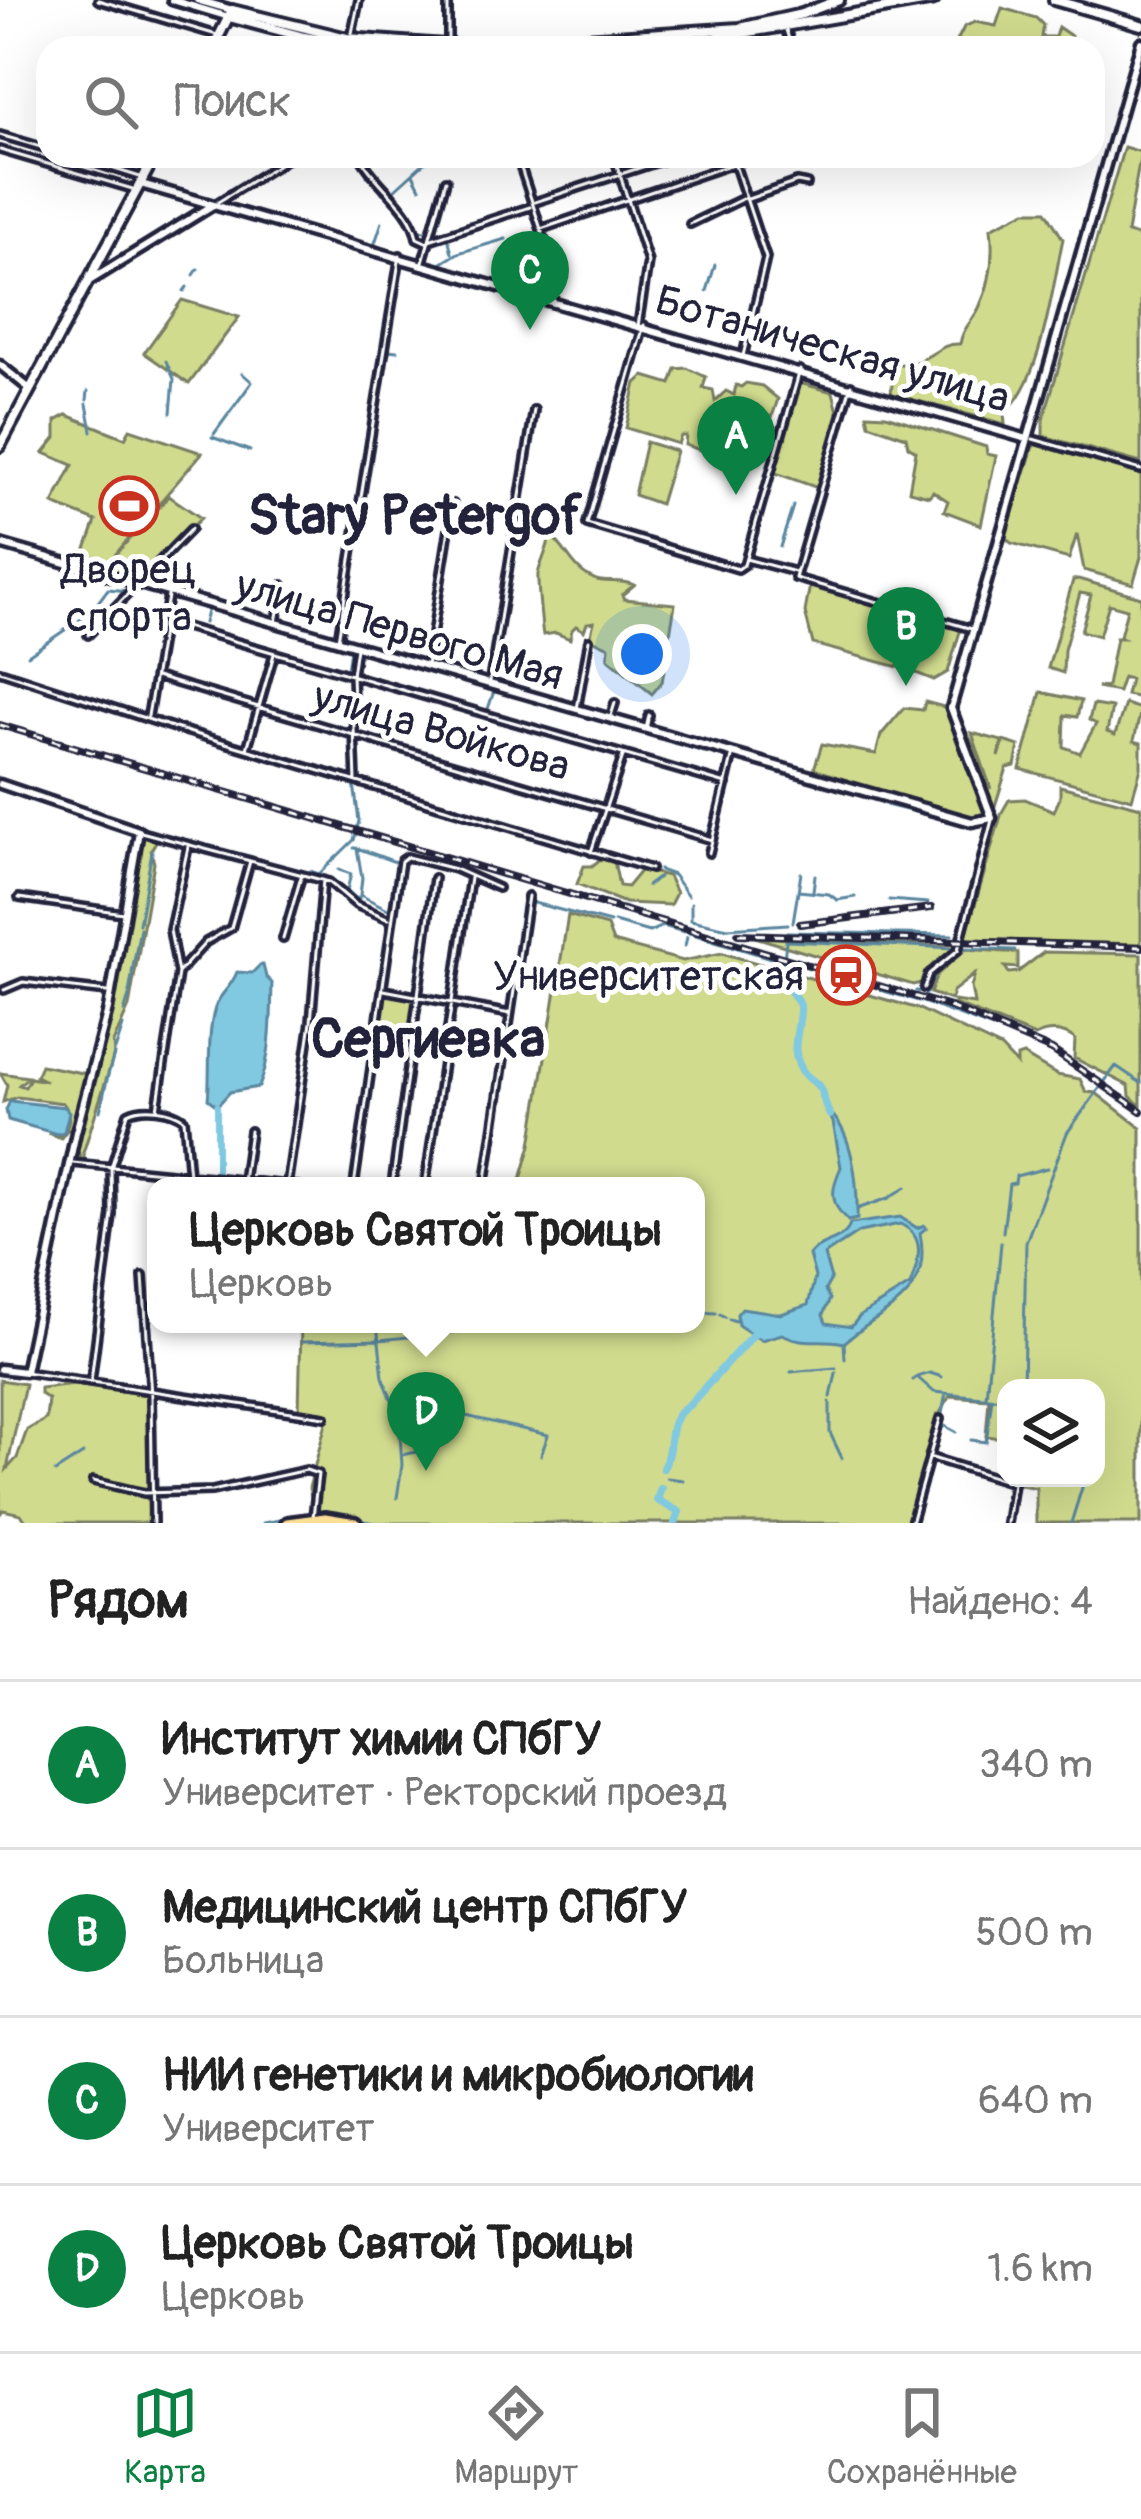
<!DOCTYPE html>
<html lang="ru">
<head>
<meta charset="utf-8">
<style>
  :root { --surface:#fff; --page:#f6f6f6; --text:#222; --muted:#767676; --line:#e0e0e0; --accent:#0b8043 }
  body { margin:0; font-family:Pangolin,sans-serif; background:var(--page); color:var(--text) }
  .controls { position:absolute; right:36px; bottom:36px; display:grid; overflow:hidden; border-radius:24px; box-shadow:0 12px 48px #0002 }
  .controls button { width:108px; height:108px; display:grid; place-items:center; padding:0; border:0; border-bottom:3px solid var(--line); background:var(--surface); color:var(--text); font:60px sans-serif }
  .you { position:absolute; left:642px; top:654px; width:42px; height:42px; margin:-30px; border:9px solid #fff; border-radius:50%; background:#1a73e8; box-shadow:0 0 0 18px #1a73e833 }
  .badge { display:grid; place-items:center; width:78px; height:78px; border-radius:50%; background:var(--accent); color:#fff; font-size:39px; font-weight:700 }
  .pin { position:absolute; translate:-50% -99px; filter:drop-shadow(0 3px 6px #0008) }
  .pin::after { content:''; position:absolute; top:63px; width:42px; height:36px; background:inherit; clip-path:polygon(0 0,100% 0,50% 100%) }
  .popup { position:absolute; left:147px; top:1177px; width:558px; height:156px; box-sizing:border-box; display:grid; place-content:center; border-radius:24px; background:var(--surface); filter:drop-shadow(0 3px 9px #0005); font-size:39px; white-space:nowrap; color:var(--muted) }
  .popup b { font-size:45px; color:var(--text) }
  .popup::after { content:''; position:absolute; left:50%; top:100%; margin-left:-24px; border:24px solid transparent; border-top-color:var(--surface) }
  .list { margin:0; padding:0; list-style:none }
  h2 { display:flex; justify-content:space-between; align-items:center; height:156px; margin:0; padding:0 48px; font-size:51px }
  h2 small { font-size:39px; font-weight:400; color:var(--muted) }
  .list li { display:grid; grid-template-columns:78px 1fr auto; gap:36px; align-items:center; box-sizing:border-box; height:168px; padding:0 48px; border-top:3px solid var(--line) }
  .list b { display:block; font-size:45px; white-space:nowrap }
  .list p { margin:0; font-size:39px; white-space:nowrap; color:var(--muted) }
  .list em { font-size:39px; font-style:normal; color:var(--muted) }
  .icon { flex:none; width:66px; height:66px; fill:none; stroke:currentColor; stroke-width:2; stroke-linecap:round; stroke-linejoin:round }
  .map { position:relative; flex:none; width:1141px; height:1523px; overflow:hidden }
  .search { position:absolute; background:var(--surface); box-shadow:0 12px 48px #0002; left:36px; right:36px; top:36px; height:132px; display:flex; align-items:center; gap:30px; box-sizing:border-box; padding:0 42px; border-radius:36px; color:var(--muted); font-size:45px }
  .sheet { height:828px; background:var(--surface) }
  nav { display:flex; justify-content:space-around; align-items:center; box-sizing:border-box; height:168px; border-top:3px solid var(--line); background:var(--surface); font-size:33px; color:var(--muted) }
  nav a { display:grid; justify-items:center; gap:6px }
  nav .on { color:var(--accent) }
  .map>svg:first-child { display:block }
  .green { fill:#d0db8e; stroke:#797e64; stroke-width:3 }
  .water { fill:#80c9e1; stroke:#5a869f; stroke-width:3; fill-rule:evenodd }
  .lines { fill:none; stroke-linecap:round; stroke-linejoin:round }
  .stream { stroke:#5a869f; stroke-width:3 }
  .canal { stroke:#80c9e1; stroke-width:6 }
  .river { stroke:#80c9e1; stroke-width:8 }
  .minor-casing { stroke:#22223b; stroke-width:12 }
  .tertiary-casing { stroke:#22223b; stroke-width:15 }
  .secondary-casing { stroke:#22223b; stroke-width:16 }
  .primary-casing { stroke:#22223b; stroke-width:18 }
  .minor { stroke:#fff; stroke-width:3 }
  .tertiary { stroke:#fff; stroke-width:6 }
  .secondary { stroke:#fff; stroke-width:8 }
  .primary { stroke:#fcde96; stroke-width:9 }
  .rail-casing { stroke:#22223b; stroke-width:8 }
  .rail { stroke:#fff; stroke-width:3; stroke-dasharray:9; stroke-linecap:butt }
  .labels { text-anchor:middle; stroke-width:10; stroke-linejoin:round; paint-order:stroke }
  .street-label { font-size:42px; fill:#22223b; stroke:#fff }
  .poi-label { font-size:42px; fill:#22223b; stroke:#fff }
  .district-label { font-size:54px; font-weight:bold; fill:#22223b; stroke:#fff }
</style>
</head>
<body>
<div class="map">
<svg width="1141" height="1523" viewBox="0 0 1141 1523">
  <rect width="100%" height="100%" fill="#fff"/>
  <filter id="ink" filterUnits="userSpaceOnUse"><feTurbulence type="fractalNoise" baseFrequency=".00833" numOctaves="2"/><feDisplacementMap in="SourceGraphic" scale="24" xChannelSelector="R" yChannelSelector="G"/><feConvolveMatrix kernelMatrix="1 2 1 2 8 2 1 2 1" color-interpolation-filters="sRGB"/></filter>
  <g filter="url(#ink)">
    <!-- green -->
    <path class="green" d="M1002 8 1036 18 1043 25 1041 37H1055L1058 27 1071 36 1074 44 1065 48H946L957 41 964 27 975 22 996 26Z
      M1124 147 1141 152 1127 233 1141 237V463L1043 436V420Z
      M1026 211H1046L1063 239C1053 283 1041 387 1004 412L1005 424 891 394 894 364C929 367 936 342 960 344 962 329 972 322 979 308 991 283 994 255 991 228Z
      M182 300 239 317 189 384 144 353Z
      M687 368 706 377 703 388 713 390 715 401 726 391 734 395 736 385 741 387 746 383 762 386 778 399 757 462 733 459 725 448 715 455 685 445 686 436H681L678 444 626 428 636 383 644 376 671 384 676 369Z
      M799 383 833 392 839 416 818 488 773 472Z
      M867 414 886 415 986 447 987 454 996 456 981 525 944 511 948 501 933 491 929 496 909 491 916 451 908 446 906 437 869 424Z
      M67 415 125 438 130 429 202 453 114 556 169 496 201 518 139 578 82 560 96 521 53 504 73 465 44 453 56 438V421Z
      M646 442 676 451 660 504 634 495Z
      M1034 444 1141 474V557L1133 584 1084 570 1077 534 1069 559 1011 543 1005 537Z
      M550 535C567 548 571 569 594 579 604 584 621 579 634 585L622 595 624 599 675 604 662 682 652 694 608 658 609 647 590 638 594 622 587 623 584 631 576 626 572 630 570 639 556 633 543 635C542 630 537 580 538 574 541 561 548 550 550 535Z
      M1078 579 1141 597V698L1126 695 1130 679 1123 677 1118 692 1097 688 1107 686 1116 638H1123L1120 636 1127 609 1109 604 1099 636 1081 631 1091 595 1080 593 1064 650 1063 673 1048 668 1073 580Z
      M810 585 961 628 948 672 934 680 906 669 813 644 805 612Z
      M1041 692 1081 701 1077 717 1065 715 1064 747 1080 753 1096 724 1089 720 1093 705 1112 708 1107 732 1115 735 1125 704 1141 709 1134 741 1141 743V768L1132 799 1020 769Z
      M925 702 948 708 987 814 985 817C957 822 848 780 814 769L822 744 876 754 881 735 904 708 923 710Z
      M961 731 968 733 991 789 972 733 1002 741 999 757 1004 741 1019 746 1015 766 1007 768 995 806 990 807Z
      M1060 786 1141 807V944L965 939 1002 812 1009 800 1025 799 1054 811 1060 798Z
      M146 837 157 840 151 850 154 863 129 1007 113 1043 114 1055 83 1153 86 1162 109 1165 77 1162 74 1159V1154L78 1155 77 1161 80 1159 79 1153 74 1152 112 1009 141 839Z
      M603 857 614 861 619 886 627 887 641 870 668 876 676 893 670 905 625 903 577 884 584 866H592Z
      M568 915 607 926 613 942 683 961 722 953 919 1009 1001 1048 1017 1065V1057L1023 1055 1057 1075 1080 1079 1086 1092 1096 1093 1141 1128V1523H1036V1488L1016 1484V1478H1096V1388H1006V1439L986 1436 989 1399 950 1396 937 1418 910 1523H312L317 1499 311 1497 309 1488 328 1415 299 1411 301 1324H696V1186H519L531 1145Z
      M755 937 952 947 955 949C947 964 930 967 921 983L913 985Z
      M966 949 1018 953V968L1005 967 1009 973 1018 972 1044 952 1141 954V1106L1130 1096 1129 1086 1074 1058 1075 1039C1063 1030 1048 1029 1035 1036L954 1004V1001L974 1004 971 987 975 974 953 991 951 1000 930 993 937 975Z
      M385 993 416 1000 408 1053 376 1055Z
      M41 1065 87 1074 73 1129 67 1130 61 1138 48 1133 61 1135C71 1125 71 1113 63 1103L17 1097 3 1102 7 1085 0 1073 28 1077 19 1085 25 1087 30 1078 46 1081 36 1076Z
      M0 1380 25 1384 7 1469 17 1458 27 1430 46 1419 48 1399 40 1394V1388L75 1384 148 1395 150 1489 138 1487 137 1494 149 1499 148 1523H27L21 1514 3 1510 0 1514Z"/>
    <!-- water -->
    <path class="water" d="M260 965H263L266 977 272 983C271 1017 272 1056 259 1087L230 1092 217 1106 208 1099C211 1075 206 1026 217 1003 222 992 232 986 237 972L252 973Z
      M10 1101 65 1107 69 1112 64 1132 57 1134 8 1120 6 1110Z
      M825 1108C854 1129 858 1186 857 1219L848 1221C829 1203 831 1189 841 1167L833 1122Z
      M900 1217 917 1228 924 1225 926 1228 920 1233C933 1298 884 1308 844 1343 819 1337 806 1346 782 1334L761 1340 738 1325 737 1314 742 1308 781 1314 808 1305 815 1277 809 1255C820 1240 846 1242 850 1224ZM900 1224C927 1236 919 1262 910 1285L860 1316 851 1327 826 1323 823 1315 830 1299 825 1290 831 1279 824 1255 859 1232Z"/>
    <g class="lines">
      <!-- stream -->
      <path class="stream" d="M413 174 420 188
        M367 176 369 177
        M372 180 381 191
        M393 191 426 161 423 156
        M382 193 384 194
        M389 199 392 203
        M615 202 623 196 618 180
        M395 205 398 209
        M532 209 544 245
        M417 225 418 227
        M420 230 429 232
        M448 237 452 253
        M375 243 382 222
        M442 263 458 253 506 239
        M194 275 198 269
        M184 291 187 287
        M707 291 715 265
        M667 292 666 295 684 297
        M166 361 174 379 171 413
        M386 365 388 350 397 351
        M87 400 88 391
        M87 404 92 431
        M379 404 380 397
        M214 434 252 382 242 373
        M212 437 250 451
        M0 540 14 544
        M20 546 23 547
        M780 547 793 506
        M29 549 76 562
        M93 567 96 568
        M101 569 134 579
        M143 580 168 589
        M204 623 208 608 225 613
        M28 655 90 613 108 589 128 591
        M347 671 350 648
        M349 676 350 696
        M479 709 487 712 494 691
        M489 712 520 721
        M632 730 704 752
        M357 738 385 747
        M886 805 960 823
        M483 817 494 821
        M671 826 708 834 717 804
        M580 846 590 849
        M354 848H357L362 878 360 895 390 910 398 863 357 848
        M595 851 615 856
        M339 870 351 874 347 890 359 901V897
        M659 870 673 875 688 896
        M310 871 319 874 354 840 359 821 354 784
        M647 886 659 877
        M798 891 829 894 837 900 855 897
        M813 891 815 875
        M889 900 928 903
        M530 902 610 923
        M691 903V920L728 928 788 924
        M75 909 84 910
        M87 911 115 914
        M614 922 649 932 663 926 684 932
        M793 922 801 873
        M139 924 152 851
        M787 932 952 935
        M689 933 784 962
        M786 941 957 948
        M685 946 687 937
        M960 948 1015 950
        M934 964 935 966
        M783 969 786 941
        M132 973 140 928
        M880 990 919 1001
        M916 991 922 992
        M129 993 132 976
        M926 994 937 970
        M923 1002 1004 1032
        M124 1012 129 996
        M115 1050 123 1026
        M110 1069 114 1053
        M100 1111 109 1071
        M857 1209 889 1198 906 1187
        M1003 1232 1009 1184 1015 1183 1016 1176 1047 1168
        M696 1312 716 1313
        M720 1314 725 1317
        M729 1319 736 1321
        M377 1324 383 1377 399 1419 402 1465 397 1498
        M302 1342 379 1340 485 1329
        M844 1343 845 1359
        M812 1370 836 1368
        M791 1372 810 1370
        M917 1377 930 1373 942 1377
        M913 1380 917 1377 934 1392 992 1398 986 1442 971 1440
        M1023 1388 1026 1242 1067 1133 1116 1066 1141 1083
        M831 1397 836 1373
        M986 1397 1001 1243
        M992 1398 1006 1399
        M830 1402V1433L842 1458
        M941 1419 946 1393
        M943 1425 956 1432
        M402 1455C427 1449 447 1452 454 1422L466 1416 548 1435 541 1455
        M55 1472 83 1454
        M667 1478 683 1480
        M316 1514 338 1515
        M295 1518 310 1515
        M359 1520 375 1523
        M263 1523 285 1519
        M1071 1523 1085 1478"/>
      <!-- canal -->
      <path class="canal" d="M217 1106V1175"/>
      <!-- river -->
      <path class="river" d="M783 969 786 983 800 1005C801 1030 787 1050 804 1073 809 1079 816 1082 819 1087 825 1096 824 1106 830 1115
        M663 1468C676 1445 662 1422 689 1405L758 1329
        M661 1488 657 1500 679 1512 675 1523"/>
      <!-- minor casing -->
      <g class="minor-casing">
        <path id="minor" d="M98 0 217 35
          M785 27 792 48
          M352 33 359 0
          M448 44V0
          M0 135 48 149
          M0 150 136 190
          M73 156 140 177
          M360 156C374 184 412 207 417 238L428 243
          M517 156 553 266V301
          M614 156 648 262 638 326
          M732 156 766 258 743 356
          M827 156 829 163
          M748 199 797 182 807 184
          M218 202 292 156
          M535 202 676 156
          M690 224 744 198
          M541 229 756 156
          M429 240 530 207
          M422 265 446 180
          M644 325 587 524 738 569 744 565 800 370
          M851 385 795 578 972 629
          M1033 439 1141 470
          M746 559 795 572
          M165 621 726 784
          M276 622 283 585
          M88 635 191 529
          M338 640 400 255
          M356 647 352 675 356 781
          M427 666 453 504
          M0 671 175 728 651 869
          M156 677 712 840
          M490 681 534 410
          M577 709 589 640
          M148 716 168 596
          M610 719 615 703
          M646 729 649 715
          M247 749 274 654
          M141 832 329 882 356 905 389 919
          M591 852 623 756
          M709 853 732 757
          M19 898 123 913
          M283 939 301 877
          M179 972 206 942 231 928 250 861
          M924 988 929 974 958 950 992 820
          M4 990 23 982 107 992
          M384 990 510 1014
          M157 1109 178 973 170 930 188 847
          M73 1163 298 1186
          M243 1181 250 1131
          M287 1185 311 1022 323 880
          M354 1186 401 861 407 857 455 869 498 888
          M392 1186 434 878
          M425 1186 470 878
          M485 1186 528 896
          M143 1276 151 1396 153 1523
          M25 1372 325 1417
          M91 1381 112 1214 111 1168 128 1113C143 1105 171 1109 184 1119L189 1176
          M929 1457 1013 1483 1007 1523
          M93 1481 144 1493 212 1491 306 1470 318 1474 313 1517
          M911 1523 940 1419"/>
      </g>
      <!-- tertiary casing -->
      <g class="tertiary-casing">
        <path id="tertiary" d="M172 0 229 17
          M197 0 232 10
          M141 184 1027 439
          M91 280 213 205
          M0 365 30 389
          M0 544 972 822 992 818 951 708 1141 42
          M0 784 139 831 108 1009 76 1132 25 1372 0 1369"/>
      </g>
      <!-- secondary casing -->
      <g class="secondary-casing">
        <path id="secondary" d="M1054 0 1141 25
          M229 17 304 37 368 48
          M213 48 232 10 347 38 459 46 740 28 802 14 839 0
          M555 48 715 38 934 0
          M0 446 155 156"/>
      </g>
      <!-- primary casing -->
      <g class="primary-casing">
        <path id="primary" d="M287 1523 325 1518 356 1523"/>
      </g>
      <!-- minor -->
      <use href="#minor" class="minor"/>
      <!-- tertiary -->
      <use href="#tertiary" class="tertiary"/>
      <!-- secondary -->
      <use href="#secondary" class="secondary"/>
      <!-- primary -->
      <use href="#primary" class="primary"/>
      <!-- rail casing -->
      <g class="rail-casing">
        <path id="rail" d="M0 725 950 1007 1052 1050 1141 1111
          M800 924 931 908
          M738 934 1141 947"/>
      </g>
      <!-- rail -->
      <use href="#rail" class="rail"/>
    </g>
  </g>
  <!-- icons -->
  <defs>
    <g id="stadium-ring" transform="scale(3)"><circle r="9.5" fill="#fff" stroke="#c8321e" stroke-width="1.5"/><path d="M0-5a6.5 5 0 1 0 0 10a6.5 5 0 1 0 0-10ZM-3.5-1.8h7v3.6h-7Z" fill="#c8321e"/></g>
    <g id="station-ring" transform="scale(3)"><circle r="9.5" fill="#fff" stroke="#c8321e" stroke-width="1.5"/><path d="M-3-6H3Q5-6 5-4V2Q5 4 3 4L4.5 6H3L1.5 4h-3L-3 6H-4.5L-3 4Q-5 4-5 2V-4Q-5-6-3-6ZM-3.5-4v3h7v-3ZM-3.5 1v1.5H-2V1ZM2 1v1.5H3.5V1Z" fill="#c8321e"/></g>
  </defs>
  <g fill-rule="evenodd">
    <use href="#stadium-ring" x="129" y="506"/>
    <use href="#station-ring" x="846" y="975"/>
  </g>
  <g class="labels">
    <!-- street labels -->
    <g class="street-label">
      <text transform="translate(833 348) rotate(16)" y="15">Ботаническая улица</text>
      <text transform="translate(400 629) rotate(16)" y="15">улица Первого Мая</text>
      <text transform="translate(442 730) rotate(16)" y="15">улица Войкова</text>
    </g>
    <!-- poi labels -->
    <g class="poi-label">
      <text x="129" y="583">Дворец<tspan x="129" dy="48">спорта</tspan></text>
      <text x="804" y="990" text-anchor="end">Университетская</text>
    </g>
    <!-- district labels -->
    <g class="district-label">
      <text x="415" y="534">Stary Petergof</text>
      <text x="428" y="1057">Сергиевка</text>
    </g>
  </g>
</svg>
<div class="controls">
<button><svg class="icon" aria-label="layers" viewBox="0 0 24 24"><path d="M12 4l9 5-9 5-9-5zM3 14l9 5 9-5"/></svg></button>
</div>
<div class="you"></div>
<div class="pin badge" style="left:736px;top:495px">A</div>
<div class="pin badge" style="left:906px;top:686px">B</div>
<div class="pin badge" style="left:530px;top:330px">C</div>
<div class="pin badge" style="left:426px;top:1471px">D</div>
<div class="popup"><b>Церковь Святой Троицы</b>Церковь</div>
<div class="search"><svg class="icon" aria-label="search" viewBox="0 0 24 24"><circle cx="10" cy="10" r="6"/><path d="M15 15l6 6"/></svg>Поиск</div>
</div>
<section class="sheet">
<h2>Рядом<small>Найдено: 4</small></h2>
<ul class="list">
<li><span class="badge">A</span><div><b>Институт химии СПбГУ</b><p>Университет · Ректорский проезд</p></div><em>340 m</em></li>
<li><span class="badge">B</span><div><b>Медицинский центр СПбГУ</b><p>Больница</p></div><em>500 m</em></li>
<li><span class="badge">C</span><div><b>НИИ генетики и микробиологии</b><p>Университет</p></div><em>640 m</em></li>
<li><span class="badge">D</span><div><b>Церковь Святой Троицы</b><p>Церковь</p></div><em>1.6 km</em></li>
</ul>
</section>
<nav>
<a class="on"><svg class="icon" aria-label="map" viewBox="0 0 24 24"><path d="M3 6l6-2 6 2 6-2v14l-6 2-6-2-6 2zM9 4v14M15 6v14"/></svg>Карта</a>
<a><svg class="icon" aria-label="directions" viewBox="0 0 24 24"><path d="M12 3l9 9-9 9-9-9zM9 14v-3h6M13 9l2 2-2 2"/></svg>Маршрут</a>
<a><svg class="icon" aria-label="saved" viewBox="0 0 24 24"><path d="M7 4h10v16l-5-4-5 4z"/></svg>Сохранённые</a>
</nav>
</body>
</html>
